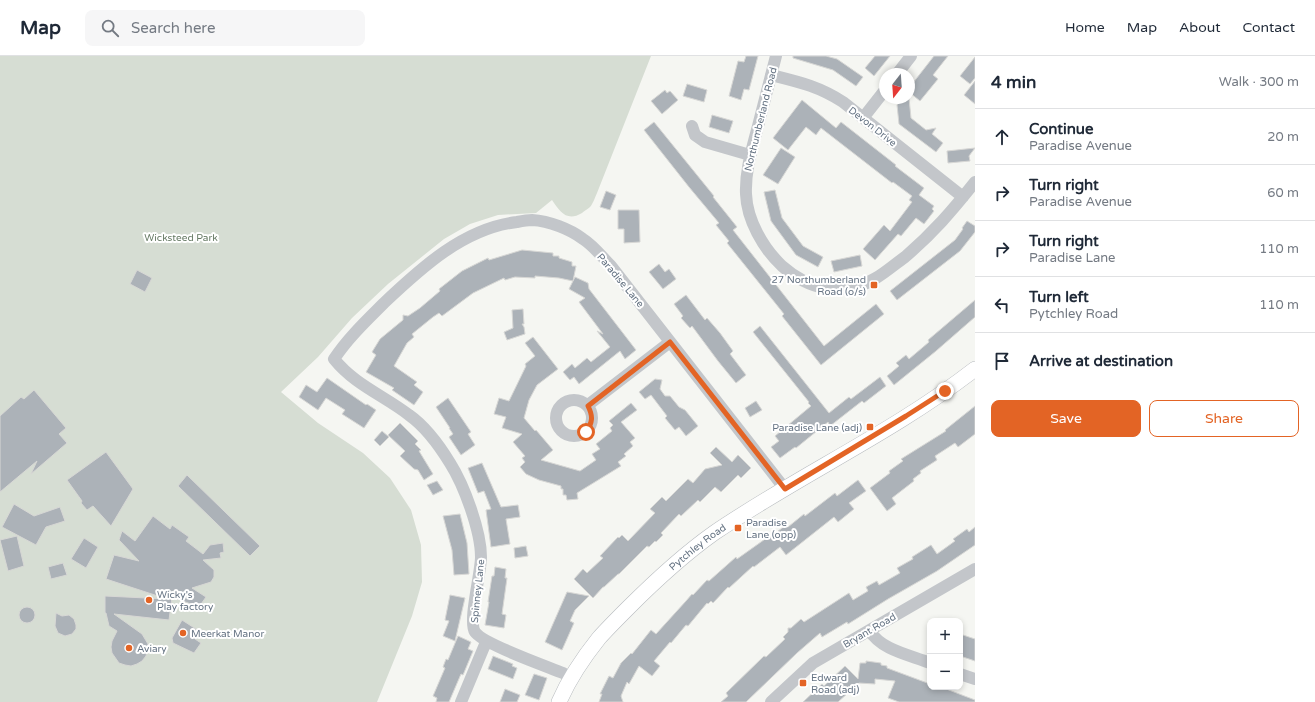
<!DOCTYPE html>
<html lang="en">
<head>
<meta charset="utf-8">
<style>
  :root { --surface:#fff; --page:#f6f6f7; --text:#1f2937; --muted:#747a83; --line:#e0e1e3; --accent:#e36425 }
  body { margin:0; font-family:"Varela Round",sans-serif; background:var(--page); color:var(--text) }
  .controls { position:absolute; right:12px; bottom:12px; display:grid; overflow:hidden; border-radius:8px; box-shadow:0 2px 6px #0003 }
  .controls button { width:36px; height:36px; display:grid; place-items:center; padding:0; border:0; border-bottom:1px solid var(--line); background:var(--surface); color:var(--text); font:20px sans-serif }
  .compass { position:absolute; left:879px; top:12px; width:36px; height:36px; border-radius:50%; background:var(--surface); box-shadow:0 2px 6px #0003; rotate:197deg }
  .stop { position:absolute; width:12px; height:12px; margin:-9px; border:3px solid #e36425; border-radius:50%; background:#fff }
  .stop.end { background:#e36425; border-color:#fff; box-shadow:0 1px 4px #0008 }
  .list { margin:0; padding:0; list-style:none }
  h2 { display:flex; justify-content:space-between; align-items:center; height:52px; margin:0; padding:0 16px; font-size:17px }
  h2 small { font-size:13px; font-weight:400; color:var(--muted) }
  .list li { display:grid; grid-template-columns:26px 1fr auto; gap:12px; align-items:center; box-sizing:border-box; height:56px; padding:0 16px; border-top:1px solid var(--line) }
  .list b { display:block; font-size:15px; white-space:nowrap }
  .list p { margin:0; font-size:13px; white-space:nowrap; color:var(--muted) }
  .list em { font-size:13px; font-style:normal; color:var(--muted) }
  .actions { display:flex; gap:8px; padding:12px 16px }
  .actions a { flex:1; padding:9px 0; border:1px solid var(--accent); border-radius:8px; text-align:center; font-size:14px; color:var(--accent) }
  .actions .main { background:var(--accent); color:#fff }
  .icon { flex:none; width:22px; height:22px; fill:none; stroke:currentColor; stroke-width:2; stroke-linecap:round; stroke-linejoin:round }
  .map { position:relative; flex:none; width:975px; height:646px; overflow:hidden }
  header { display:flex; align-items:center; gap:24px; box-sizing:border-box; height:56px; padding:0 20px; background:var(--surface); border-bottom:1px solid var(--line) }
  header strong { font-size:19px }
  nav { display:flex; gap:22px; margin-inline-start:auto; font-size:14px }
  .search { width:280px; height:36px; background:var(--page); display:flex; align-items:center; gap:10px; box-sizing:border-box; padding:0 14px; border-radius:8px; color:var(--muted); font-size:15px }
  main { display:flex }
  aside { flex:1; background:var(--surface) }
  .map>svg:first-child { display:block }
  .green { fill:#d6ddd3 }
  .building { fill:#acb2b8; stroke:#d7d7d5 }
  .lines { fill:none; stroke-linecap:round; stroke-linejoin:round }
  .major-casing { stroke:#b6babe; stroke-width:16 }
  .minor { stroke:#c3c6ca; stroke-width:12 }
  .major { stroke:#fff; stroke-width:15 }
  .route { stroke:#e36425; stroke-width:5 }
  .poi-dot { fill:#e36425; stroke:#fff; stroke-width:1.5 }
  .labels { text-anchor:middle; stroke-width:4; stroke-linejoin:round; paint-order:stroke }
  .street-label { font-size:10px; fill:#657383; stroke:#fff }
  .park-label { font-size:10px; fill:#667a64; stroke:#fff }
  .poi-label { font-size:10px; fill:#657383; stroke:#fff; text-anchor:start }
</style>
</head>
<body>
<header>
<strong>Map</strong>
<div class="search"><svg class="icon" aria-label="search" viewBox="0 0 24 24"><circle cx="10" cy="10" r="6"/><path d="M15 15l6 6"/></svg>Search here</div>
<nav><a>Home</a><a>Map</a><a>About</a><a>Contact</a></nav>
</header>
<main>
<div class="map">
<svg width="975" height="646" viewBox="0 0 975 646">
  <rect width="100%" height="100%" fill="#f5f6f2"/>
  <!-- green -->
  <path class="green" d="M0 0H651L597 137C595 141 593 148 590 151 588 153 584 155 582 157 567 166 560 156 552 144L536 157 498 159 470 168 444 183 388 228 352 262 318 301 281 336 318 367 363 397 390 422 411 454 421 489 422 526 412 560 377 646H0Z"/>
  <!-- building -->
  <path class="building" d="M746 0H758L749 34 744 33 741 44 729 40 738 5 744 6Z
    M793 0H826L837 3 863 21 856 30 833 14 793 2Z
    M875 0H890L874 20 865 12Z
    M934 0H948L933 19 938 23 920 45 909 36V32Z
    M975 1V22L970 28 960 20Z
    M975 25V48L964 39Z
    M687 28 707 34 704 46 683 40Z
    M665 34 667 37 670 35 678 44 662 58 651 45Z
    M903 42H909L911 62 926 74 936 72 932 78 943 87 936 96 899 68 897 49Z
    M802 44 836 72 841 66 896 109 895 110 924 132 919 139 934 150 932 153 934 155 924 168 916 162 901 180 898 178 875 204 863 193 884 169 890 175 912 146 909 144 912 140 893 126 892 127 821 72 816 79 806 71 788 94 773 82Z
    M712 59 733 65 729 77 709 71Z
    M654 66 714 140 713 141 737 171 733 174 824 290 876 248 884 258 821 309 782 260 784 258 727 187 729 185 716 169 719 167 689 131 644 74Z
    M781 92 795 101 778 128 763 119Z
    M975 92 969 100 970 105 948 107 947 95Z
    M775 134 782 162 803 190 823 201 818 211 796 199 771 165 764 136Z
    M606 135 616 139 610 154 600 151Z
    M618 154H639L640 186 624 187V173H618Z
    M967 165 975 170V176L960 195 897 244 890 235 955 184 963 173 962 172Z
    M522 194 553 197V200H559V202L572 206V210H576L573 225 559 222 535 220V222L515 221 505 224 504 222 473 237 442 260 439 257 433 261 412 278 414 281 407 287 394 310 417 326 414 329 423 336 414 349 392 334 394 332 366 316 376 299 372 296 380 283 403 264V259L408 260 420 252 440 235 439 233 462 215 488 202 489 204Z
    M860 199 862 210 834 216 831 205Z
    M659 208 665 216 669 213 676 223 663 233 649 216Z
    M137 214 152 222 145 236 130 228Z
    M575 221 588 227 589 233 636 294 625 303 620 295 579 328 574 321 570 324 563 316 572 308 575 312 587 302 591 306 610 291 597 275 603 278 579 246 585 242 569 233Z
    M686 239 705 264 707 262 720 277 733 295 730 298 746 319 736 327 718 305 692 270 690 272 681 262 683 260 674 248Z
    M975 244V261L936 295 894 329 887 320 899 310 896 307 906 299 909 303 929 286 928 284Z
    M523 253 524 268H522L524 271 525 278 507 284 504 276 513 272 512 254Z
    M760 270 829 357 849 341 851 343 880 321 886 330 864 347 862 345 830 370 828 366 796 392 795 391 780 402 771 391 779 385 775 380 811 350 808 347 809 346 753 276Z
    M533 281 558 313 537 329 529 344 524 362 535 375 536 374 553 394 541 404 580 415 596 404 592 398 600 393 596 388 612 375 610 372 613 369 609 365 631 347 637 354 621 366 635 382 630 386 633 390 624 398 626 400 618 406 621 410 577 437 578 443 567 444 566 439H563V433H561V430L539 424 526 418 520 411 525 406 522 402 525 400 513 386 522 378 502 372 506 361 494 358 499 342 509 345 526 310 525 308 535 300 525 287Z
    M327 322 366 349 367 348 376 354 364 372 342 358 345 354 326 342 318 354 299 341 306 329 317 336Z
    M655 323 662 324 660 333 665 340H670L679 351 685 354 698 370 686 380 679 371 675 374 665 362 667 360 651 339 645 343 639 336Z
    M34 334 66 372 59 378 67 387 31 418 37 405 0 436V360L21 341 24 343Z
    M448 342 471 376 468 378 475 389 461 399 449 381 453 378 449 372H450L436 351Z
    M756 345 762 354 750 361 745 352Z
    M975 350V378L958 391 955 387 935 400 937 404 920 415 921 417 913 423 914 425 892 442 896 448 887 455 870 432 890 417 889 415 903 405 901 403 946 375 945 374Z
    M400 367 418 385 415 388 421 394 419 395 433 418 424 424 418 414 414 413 400 400 405 395 388 379Z
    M382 375 389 381 380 390 374 384Z
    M716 391 732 406 738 399 751 412 741 422 738 419 721 436 715 431 700 446 698 444 681 460 679 458 661 477 663 479 656 486 655 485 649 491 647 490 619 518H618L604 531H603L593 542 574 523 583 513 587 517 603 502 600 500 618 481 619 482 622 479 628 485 655 457 650 453 662 441 666 445 688 423 693 427 705 413 722 409 710 397Z
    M106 396 133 433 111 470 93 450 87 454 81 447 82 445 67 424Z
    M482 407 501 451 518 449 520 461 506 463 510 488 491 491 486 454 491 453 484 435 478 437 468 412Z
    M187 419 260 490 250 500 178 430Z
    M858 424 866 435 849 447 854 453 838 466 834 461 786 499 780 491 754 511 753 510 729 532 728 531 713 547 711 545 708 548 707 547 688 570 686 569 671 587 670 586 654 605 660 610 652 620 639 610 629 628 627 626 621 640 623 646H599L602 638H600L609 620 613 622 621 607 631 597 632 598 651 574 656 578 686 545 692 538 693 539 707 524 709 525 736 501 737 503 768 481 769 482 786 469 788 471 804 458 805 460 835 437 837 440Z
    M437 425 443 434 433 439 427 429Z
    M14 448 34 460 60 451 65 465 46 471 36 489 2 471Z
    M460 458 467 487 469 518 454 519 452 494 443 460Z
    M153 460 170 473 172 469 189 481 186 485 203 498 210 489 223 487 224 496 220 497 221 502 203 504 214 514V521L211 526 192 532 206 541 199 551 172 541 169 564 114 558 142 578 148 588 146 600 142 605 137 608 131 610 125 609 119 607 112 597 111 591 112 585 117 575 109 570 106 557H105V540L167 543 106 523 114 499 139 505 119 484 122 475 135 485Z
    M975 471V489L937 515 888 543 848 568 847 566 822 581 820 577 797 597 746 646H721L728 640 726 637 764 600 766 601 785 583 783 581 788 576V572H791L801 563 804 566 849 537 853 544 868 535 866 531 877 525 879 529 900 517 897 512 913 503 912 501 931 489 937 498 955 485 953 483 967 473 969 476Z
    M17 480 24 510 8 515 0 484Z
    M84 482 98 491 86 512 71 503Z
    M526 490 528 500 515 502 514 492Z
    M63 507 67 519 51 523 48 511Z
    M495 511 506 513 505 522H507L502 558 506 559 504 572 485 569 489 546H488L492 520H494Z
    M567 536 589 540 575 554 570 565 574 567 562 594 545 586Z
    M450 539 465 542 455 585 443 580 449 565 445 564Z
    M19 559a8 8 0 1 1 16 0a8 8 0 1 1-16 0Z
    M56 557 62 560 69 559 74 563 76 569V573L72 578 65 580 58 577 55 570Z
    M182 564 196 573 198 578 195 583 201 587 194 597 173 587 172 582Z
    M960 578 975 583V605L960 600Z
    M458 580 471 586 468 593 473 595 463 619 461 618 449 646H436L437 642 433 640 445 612 443 611 446 603 448 604Z
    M493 600 513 608 512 610 517 612 513 623 488 613Z
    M866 605 881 607V609L887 610V612L930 628V631H941L975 644V646H899L888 642 895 625 875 623V628L859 627 838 646H803L822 628 824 630 845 610 858 623 860 607H866Z
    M534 618 547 622 539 644 525 639Z
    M505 633 520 639 517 646H500Z"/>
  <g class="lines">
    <!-- major casing -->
    <g class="major-casing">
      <g id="major">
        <path id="s1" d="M559 646C569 623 583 602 599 582 608 572 618 562 628 552 655 525 683 499 714 477 799 419 894 376 975 313"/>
      </g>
    </g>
    <!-- minor -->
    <path class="minor" d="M776 0C770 23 764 47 758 70 752 93 745 115 746 138 747 164 763 192 782 210 809 234 843 242 876 222 886 216 895 208 905 201 933 177 952 155 975 126
      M897 18 911 0
      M771 19C799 26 818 30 843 46L963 141
      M863 62 885 34
      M692 70 695 79 705 86 750 99
      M556 362a18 18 0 1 1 36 0a18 18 0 1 1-36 0Z
      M588 349 670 286
      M870 575C881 594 910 599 930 607
      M960 618 975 623
      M571 622 563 617C546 610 483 588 475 576 468 566 481 517 481 501 481 475 464 429 450 407 439 389 426 371 409 359 383 339 355 329 334 303 348 282 366 265 384 247 421 212 464 172 517 166 522 165 527 164 532 164 549 165 570 173 583 183 594 190 602 201 611 210L785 433
      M461 646 486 586
      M771 646 813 607 975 513"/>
    <!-- major -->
    <use href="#major" class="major"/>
  </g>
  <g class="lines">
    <!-- route -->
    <path class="route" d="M586 376C593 366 593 360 588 350L670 286 785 433 906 360 945 335"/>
  </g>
  <!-- markers -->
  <g class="poi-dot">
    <rect x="870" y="225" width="8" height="8" rx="2"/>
    <rect x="866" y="367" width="8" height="8" rx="2"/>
    <rect x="734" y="468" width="8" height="8" rx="2"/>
    <circle cx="149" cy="544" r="4"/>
    <circle cx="183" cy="577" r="4"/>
    <circle cx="129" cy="592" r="4"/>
    <rect x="799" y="623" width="8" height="8" rx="2"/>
  </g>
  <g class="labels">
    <!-- street labels -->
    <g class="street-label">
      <text transform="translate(760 63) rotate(-76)" y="4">Northumberland Road</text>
      <text transform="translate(873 70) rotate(38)" y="4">Devon Drive</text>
      <text transform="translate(621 224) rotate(50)" y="4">Paradise Lane</text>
      <text dy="4" stroke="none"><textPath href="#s1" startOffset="210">Pytchley Road</textPath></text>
      <text transform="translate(477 535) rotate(-84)" y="4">Spinney Lane</text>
      <text transform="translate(869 574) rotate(-30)" y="4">Bryant Road</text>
    </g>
    <!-- park labels -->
    <g class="park-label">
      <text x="181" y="185">Wicksteed Park</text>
    </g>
    <!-- poi labels -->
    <g class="poi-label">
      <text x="866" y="227" text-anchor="end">27 Northumberland<tspan x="866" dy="12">Road (o/s)</tspan></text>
      <text x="862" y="375" text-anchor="end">Paradise Lane (adj)</text>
      <text x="746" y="470">Paradise<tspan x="746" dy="12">Lane (opp)</tspan></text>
      <text x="157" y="542">Wicky's<tspan x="157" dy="12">Play factory</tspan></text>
      <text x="191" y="581">Meerkat Manor</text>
      <text x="137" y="596">Aviary</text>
      <text x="811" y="625">Edward<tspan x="811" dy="12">Road (adj)</tspan></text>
    </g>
  </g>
</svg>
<div class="controls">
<button>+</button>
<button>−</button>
</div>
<svg class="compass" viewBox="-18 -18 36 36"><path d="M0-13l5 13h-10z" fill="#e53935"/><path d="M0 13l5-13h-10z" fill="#747a83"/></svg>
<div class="stop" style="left:586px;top:376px"></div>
<div class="stop end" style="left:945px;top:335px"></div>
</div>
<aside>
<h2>4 min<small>Walk · 300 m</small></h2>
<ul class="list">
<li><svg class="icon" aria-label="ahead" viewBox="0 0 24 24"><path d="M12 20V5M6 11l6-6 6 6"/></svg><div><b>Continue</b><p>Paradise Avenue</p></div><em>20 m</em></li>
<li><svg class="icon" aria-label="right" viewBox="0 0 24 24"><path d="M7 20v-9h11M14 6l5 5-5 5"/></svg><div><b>Turn right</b><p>Paradise Avenue</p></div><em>60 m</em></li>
<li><svg class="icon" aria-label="right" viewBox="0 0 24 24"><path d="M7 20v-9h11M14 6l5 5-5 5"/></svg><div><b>Turn right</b><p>Paradise Lane</p></div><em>110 m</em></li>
<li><svg class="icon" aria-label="left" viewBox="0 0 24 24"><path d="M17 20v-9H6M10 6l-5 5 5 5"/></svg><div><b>Turn left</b><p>Pytchley Road</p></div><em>110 m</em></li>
<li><svg class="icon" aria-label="arrive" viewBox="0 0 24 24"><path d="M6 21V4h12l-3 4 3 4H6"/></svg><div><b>Arrive at destination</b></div></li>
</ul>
<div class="actions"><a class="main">Save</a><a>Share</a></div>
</aside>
</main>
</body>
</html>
